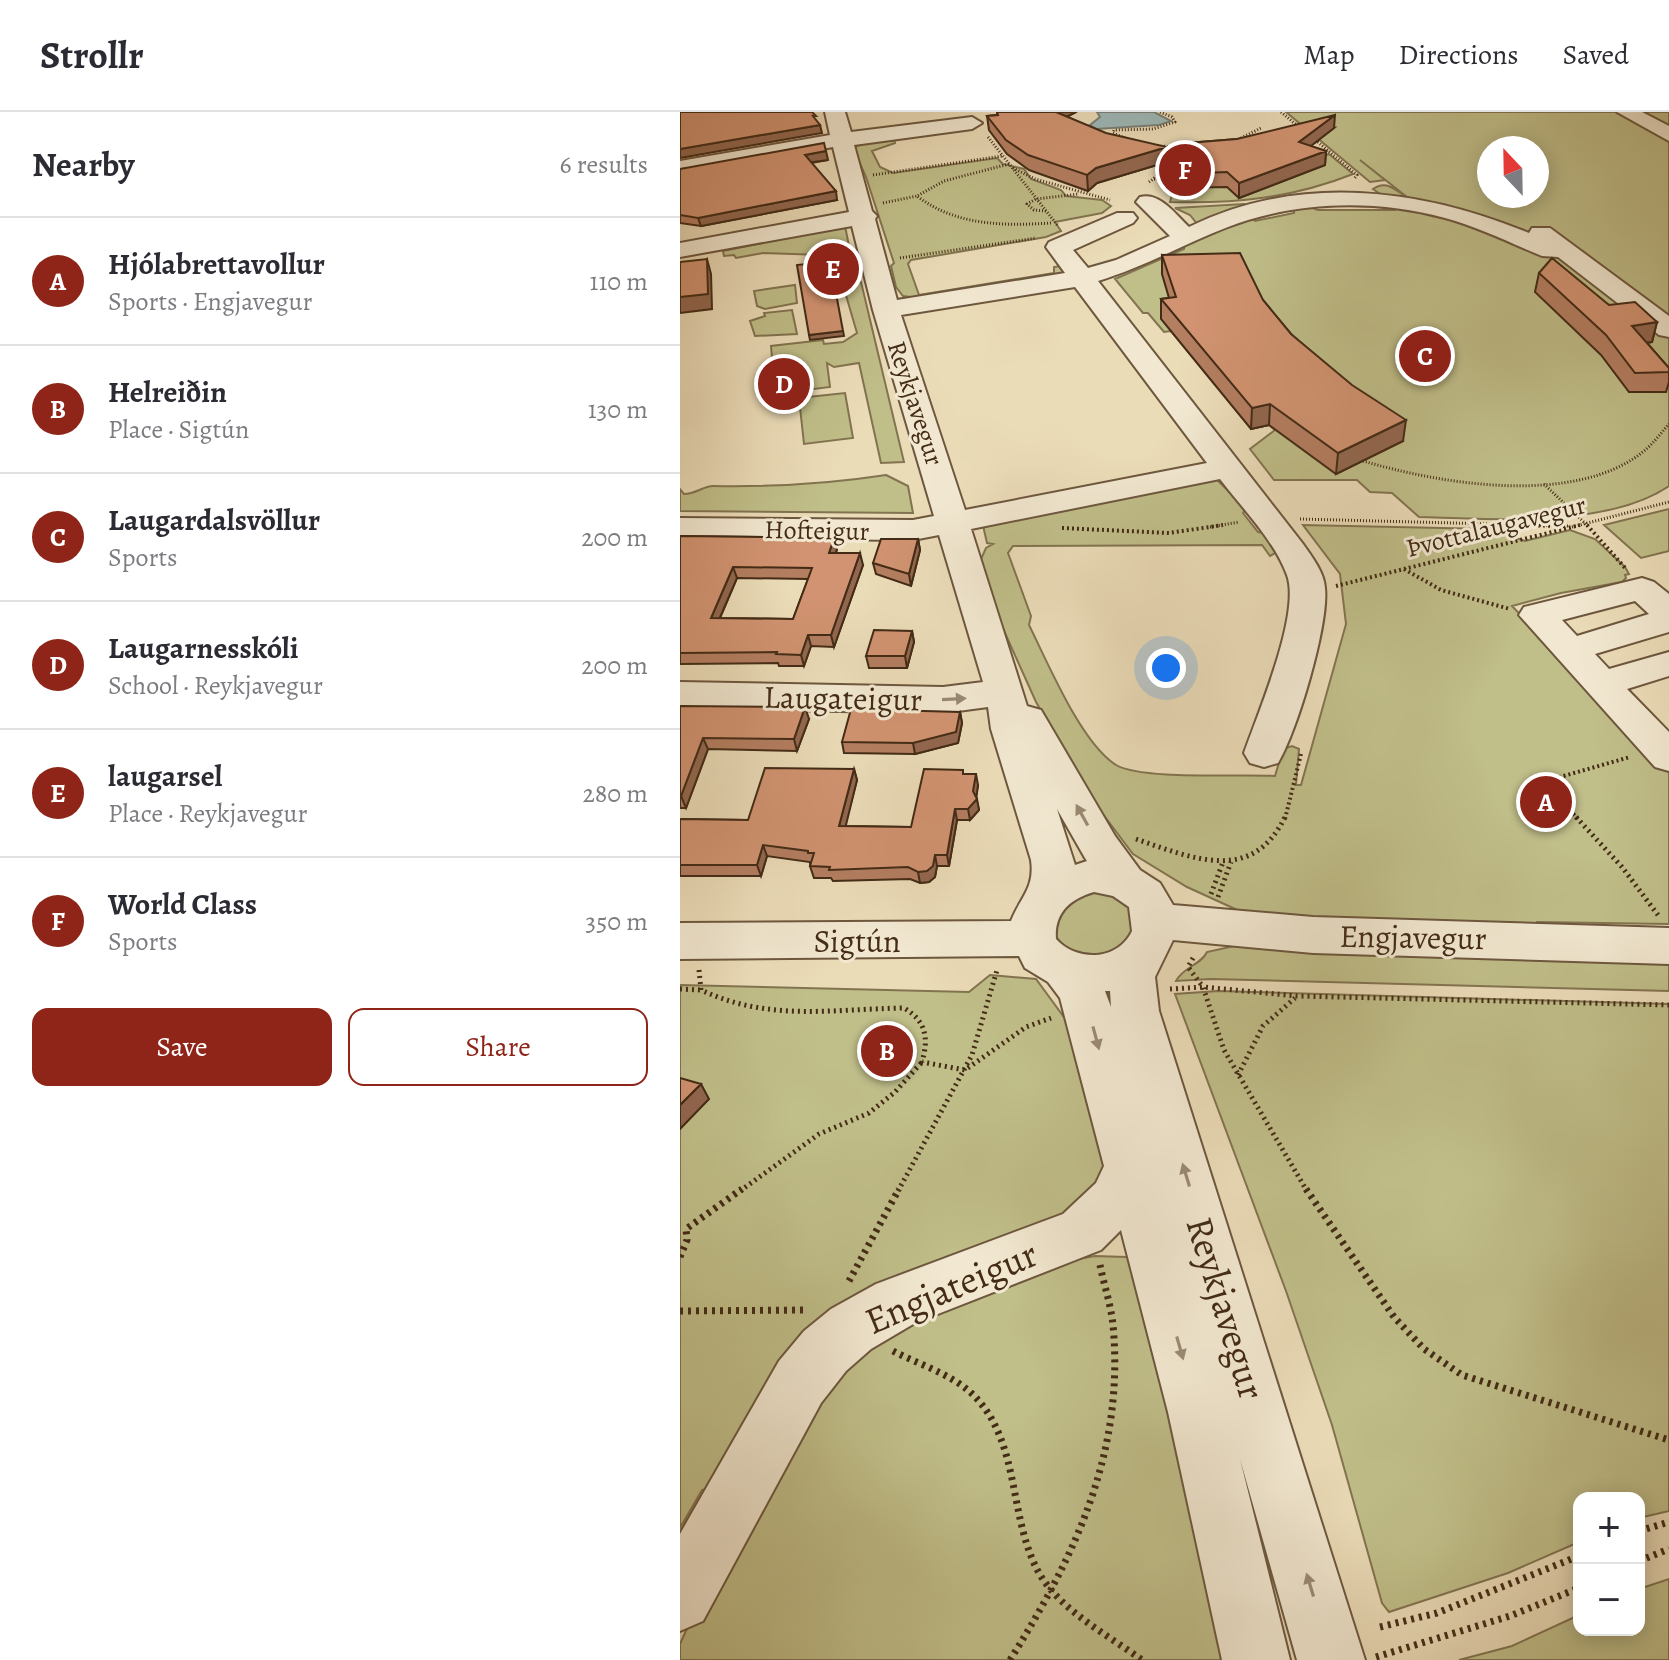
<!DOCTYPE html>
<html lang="en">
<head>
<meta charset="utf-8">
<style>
  :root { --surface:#fff; --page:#f7f7f7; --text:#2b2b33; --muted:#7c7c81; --line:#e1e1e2; --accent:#8f2418 }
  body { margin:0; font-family:Alegreya,serif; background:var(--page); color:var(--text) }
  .controls { position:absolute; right:24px; bottom:24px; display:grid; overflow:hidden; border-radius:16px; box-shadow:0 4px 20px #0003 }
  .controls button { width:72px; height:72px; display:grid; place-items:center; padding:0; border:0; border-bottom:2px solid var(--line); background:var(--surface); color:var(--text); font:40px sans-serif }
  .compass { position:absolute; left:797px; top:24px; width:72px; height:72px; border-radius:50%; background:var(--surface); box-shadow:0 4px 20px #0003; rotate:338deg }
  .you { position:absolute; left:486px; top:556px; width:28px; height:28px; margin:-20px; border:6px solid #fff; border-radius:50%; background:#1a73e8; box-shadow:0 0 0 12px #1a73e833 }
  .badge { display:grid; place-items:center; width:52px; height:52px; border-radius:50%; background:var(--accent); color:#fff; font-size:26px; font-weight:700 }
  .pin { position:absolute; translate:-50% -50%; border:4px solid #fff; box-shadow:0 2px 8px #0006 }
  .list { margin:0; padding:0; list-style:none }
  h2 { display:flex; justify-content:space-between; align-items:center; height:104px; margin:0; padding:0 32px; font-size:34px }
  h2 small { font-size:26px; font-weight:400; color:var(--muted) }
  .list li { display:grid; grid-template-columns:52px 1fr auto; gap:24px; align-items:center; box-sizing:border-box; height:128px; padding:0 32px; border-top:2px solid var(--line) }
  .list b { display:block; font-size:30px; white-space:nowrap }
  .list p { margin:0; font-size:26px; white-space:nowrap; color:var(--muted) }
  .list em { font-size:26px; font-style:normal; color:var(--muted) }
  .actions { display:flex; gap:16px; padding:24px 32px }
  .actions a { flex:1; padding:18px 0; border:2px solid var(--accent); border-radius:16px; text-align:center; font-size:28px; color:var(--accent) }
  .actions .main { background:var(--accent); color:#fff }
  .map { position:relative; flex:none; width:989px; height:1548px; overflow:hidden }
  header { display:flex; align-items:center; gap:48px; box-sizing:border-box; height:112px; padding:0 40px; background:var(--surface); border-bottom:2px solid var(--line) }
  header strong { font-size:38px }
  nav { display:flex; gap:44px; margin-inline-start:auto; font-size:28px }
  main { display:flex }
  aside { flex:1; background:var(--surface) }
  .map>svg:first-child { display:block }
  .green { fill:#c0be89; stroke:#827450; stroke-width:2; fill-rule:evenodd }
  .water { fill:#9db9ba; stroke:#798078; stroke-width:2 }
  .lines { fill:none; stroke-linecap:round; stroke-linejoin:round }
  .minor-casing { stroke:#6d573e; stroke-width:4 }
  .path-far3 { stroke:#432b16; stroke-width:3; stroke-dasharray:1 2; stroke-linecap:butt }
  .path-far2 { stroke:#432b16; stroke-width:4; stroke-dasharray:2 3; stroke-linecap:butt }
  .path-far1 { stroke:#432b16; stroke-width:5; stroke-dasharray:2 4; stroke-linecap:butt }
  .path { stroke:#432b16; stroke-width:7; stroke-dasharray:3 5; stroke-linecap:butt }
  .minor { fill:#f2e8d1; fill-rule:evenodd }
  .wall { fill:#b47e61; stroke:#432b16; stroke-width:2; fill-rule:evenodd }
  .shaded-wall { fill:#92674f; stroke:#432b16; stroke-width:2 }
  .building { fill:#d19371; stroke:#432b16; stroke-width:2; fill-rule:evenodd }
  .oneway { fill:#9a8a74 }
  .labels { text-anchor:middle; stroke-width:6; stroke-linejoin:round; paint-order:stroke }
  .far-street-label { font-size:26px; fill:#432b16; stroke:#f2e8d1 }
  .street-label { font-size:32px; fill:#432b16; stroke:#f2e8d1 }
  .near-street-label { font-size:38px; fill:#432b16; stroke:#f2e8d1 }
</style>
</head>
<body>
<header>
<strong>Strollr</strong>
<nav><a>Map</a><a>Directions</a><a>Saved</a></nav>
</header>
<main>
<aside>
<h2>Nearby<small>6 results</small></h2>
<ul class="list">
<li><span class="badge">A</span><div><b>Hjólabrettavollur</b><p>Sports · Engjavegur</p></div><em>110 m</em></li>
<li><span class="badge">B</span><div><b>Helreiðin</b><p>Place · Sigtún</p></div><em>130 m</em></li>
<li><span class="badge">C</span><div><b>Laugardalsvöllur</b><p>Sports</p></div><em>200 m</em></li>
<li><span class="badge">D</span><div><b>Laugarnesskóli</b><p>School · Reykjavegur</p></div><em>200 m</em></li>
<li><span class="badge">E</span><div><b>laugarsel</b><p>Place · Reykjavegur</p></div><em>280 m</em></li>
<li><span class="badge">F</span><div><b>World Class</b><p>Sports</p></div><em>350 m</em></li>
</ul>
<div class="actions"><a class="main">Save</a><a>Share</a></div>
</aside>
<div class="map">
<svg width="989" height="1548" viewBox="0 0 989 1548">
  <rect width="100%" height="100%" fill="#ebdcb8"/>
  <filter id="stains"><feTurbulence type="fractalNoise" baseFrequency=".0025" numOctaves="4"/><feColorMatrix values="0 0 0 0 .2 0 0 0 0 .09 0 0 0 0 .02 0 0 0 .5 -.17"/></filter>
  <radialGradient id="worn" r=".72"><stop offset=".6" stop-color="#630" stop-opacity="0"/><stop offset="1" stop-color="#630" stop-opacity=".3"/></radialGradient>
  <!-- green -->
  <path class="green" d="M606 0H989V374C927 416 812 407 739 405L712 381 690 380 677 368H594L570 337 595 318 589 313 571 317 491 219 484 220 468 201H463L435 167 504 137 505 132 571 105 575 109 614 101V96L627 94 638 98H715L722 89 706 86 693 77C707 67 715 79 727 85L680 48 705 68 690 70ZM809 36H857V84H809Z
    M214 27 215 31 192 39 200 55 213 61 317 46 323 52 344 57 351 67 381 78 386 84 422 88 431 94 422 101 375 110 381 119 366 125 231 148 228 152 239 183 374 161V155L380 154 388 163 238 186 223 184 216 175 211 154 214 151 186 65 174 38V35L191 29Z
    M649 42 673 62C613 86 554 92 490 90L494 76 559 73Z
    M564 92 568 94 518 113 510 103 495 96Z
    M165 114 171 144 83 141 56 146 54 143 44 144 43 139Z
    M181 170 224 350 201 351 179 251 154 255 147 251 150 275 95 282 91 234 143 228 144 232 163 230 177 221 163 173Z
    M115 173 117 191 85 197 77 194 74 179Z
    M112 198 117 222 75 224 70 209 85 204 84 201Z
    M165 281 173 326 124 332 119 286Z
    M531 362 566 396 563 401 578 420 584 421 594 433 595 441 590 444 582 433 333 434 328 441 351 504 349 513C368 551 401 631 436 653 461 668 561 662 595 664L603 637 612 634 619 637 616 673H621L666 512 660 462 623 413 809 417 845 429 890 418 915 427 945 455 949 462 945 463 946 466 942 470 881 481 832 494 989 660V812L857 810 854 819 566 802 507 775 453 742 416 693 356 590 320 510 301 447 306 436 313 432 307 431 302 409Z
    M206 363 228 374 233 401 0 399V377L4 382C16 382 23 374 33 374 92 375 148 372 206 363Z
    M989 397V439L961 446 924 413Z
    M421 774 464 800 438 841C411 844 391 847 374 822L375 799Z
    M563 832 989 849V879L530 867 496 869C503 855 521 853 527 840Z
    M310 863 356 867 389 912 437 1056 399 1097 206 1174 48 1371 22 1378 0 1416V873L289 880Z
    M538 879 989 892V1399L959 1406V1386H899V1430L828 1461 709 1500 702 1491 652 1313 606 1179 495 882Z
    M415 1144 446 1145 460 1155 550 1548H0V1532L50 1421 183 1231 365 1153Z
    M989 1467V1548H779L832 1534 899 1503V1518H959V1477Z"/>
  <!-- water -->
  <path class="water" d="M417 0H474L491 9 479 13 416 17 410 13 420 5Z"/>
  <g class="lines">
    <!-- minor casing -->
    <g class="minor-casing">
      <path id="minor" d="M145 0H165L171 20 292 5 302 11 292 17 174 33 192 99 197 104 195 107 217 188 385 161 366 135 369 130 437 101H453L457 106 453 111 393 138 408 156 436 148 490 124 456 90 460 85C480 80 495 102 509 115 618 61 740 76 849 121L852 116H870L989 204V225L979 223 878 145 862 144C830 131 799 115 765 106 695 87 616 89 548 115 504 132 464 155 418 169L623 432C632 445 644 460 645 476 649 512 617 620 598 651L584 655 570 651 564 641C578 601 621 501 607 463 594 428 562 396 540 367L291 417 347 594 361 598 435 724 460 758 480 771 493 793 633 805 989 816V852L633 841 493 828 475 865 479 899 685 1548H617L560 1347 610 1548H542L488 1300 441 1118 421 1138 235 1211 191 1237 166 1259 141 1291 23 1509 0 1519V1422L99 1249 124 1219 151 1197 196 1172 383 1102 416 1071 424 1054 380 886 368 870 345 856 339 844 0 847V811L331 809C341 784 355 776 351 748L311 617 308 595 263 601 0 596V570L263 575 303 570 259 423 233 428 0 426V406L233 408 254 404 193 198 172 114 0 145V131L169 100 153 35 0 63V49L150 23ZM395 175 527 351 285 398 221 203ZM377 697 405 746 407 749 395 753ZM414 780 433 784 449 795 452 819C438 849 397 850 376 827 374 801 390 787 414 780ZM425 879H430L431 895Z
        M937 0H962L989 14V29Z
        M962 466 974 470 989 482V520L915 542 929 557 989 540V564L947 577 989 620V659L975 655 839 503 844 495ZM955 489 969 502 897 524 882 508Z"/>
    </g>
    <!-- path-far3 -->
    <path class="path-far3" d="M601 0 619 15
      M308 25 378 114
      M445 26 433 21 434 18 473 17 495 10 492 5 480 0
      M561 26 581 16
      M633 26 677 63 674 67
      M478 34 500 35
      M329 52 264 69 237 84C276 114 324 114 371 111
      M333 56 355 67 430 88
      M193 63 322 44
      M474 67H489
      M469 70 481 61
      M203 91 237 84
      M366 99 354 98 347 92 356 87 399 82
      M220 146 356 126
      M683 349C761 372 895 395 964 339 973 332 981 321 989 312
      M864 372 909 415
      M620 407 888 414
      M530 415 559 410
      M892 415 989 390"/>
    <!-- path-far2 -->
    <path class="path-far2" d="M833 413 888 414
      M907 413 946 457
      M382 416 489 421 543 413
      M724 457 761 478 830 497
      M656 474 900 413
      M605 707 621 642
      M898 707 874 681 871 672 880 665 950 645"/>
    <!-- path-far1 -->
    <path class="path-far1" d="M896 705 942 755 978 803
      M456 727C512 746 572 773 605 705
      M531 782 543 750
      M538 785 551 750
      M513 846 508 855 523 875 544 938 627 1079
      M19 858 21 878C90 910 151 897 224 896 246 909 249 926 242 950L285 958 346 915 371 906
      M0 877 21 878
      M490 877 523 875 617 884 989 893
      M558 963 583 914 615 886
      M60 1079 139 1022 189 1001 215 980 242 950
      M218 1079 292 943 317 858"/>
    <!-- path -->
    <path class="path" d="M626 1077 714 1205 744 1237 782 1263 989 1328
      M0 1145 7 1128 6 1117 62 1077
      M169 1169 219 1077
      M0 1199 128 1198
      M213 1239C238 1252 268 1261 289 1279 342 1326 327 1404 359 1461 381 1499 428 1523 462 1548
      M959 1419 989 1410
      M959 1449 989 1437
      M700 1515 757 1501 899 1444
      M696 1545 830 1504 899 1476
      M330 1548C395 1444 445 1340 433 1213 431 1193 424 1173 420 1153"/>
    <!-- minor -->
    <use href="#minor" class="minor"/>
  </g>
  <!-- wall -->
  <path class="wall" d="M317 0H396L387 5 487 50 417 71 408 79 349 58 327 42 309 18 307 4 317 3Z
    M654 16 630 34 646 39 645 53 559 86 547 75 494 76 495 32 557 27Z
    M148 48 131 51 157 88 21 114 0 111V57Z
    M482 143 583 188 611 222 723 329 656 362 589 313 571 317 481 207V187L489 186 482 162Z
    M859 161 929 193 977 210 972 230 967 231 989 256V270L986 280H949L921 243 855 180Z
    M0 424 154 426 157 437 156 441 183 453 154 535 131 534 124 554H99L98 551 0 552ZM57 466 128 467 113 507 40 506Z
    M238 427 240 438 231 474 196 462 193 451Z
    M232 519 234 530 227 556H189L186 544Z
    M0 594 129 607 117 639 28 637 6 696H0Z
    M280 600 282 611 278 631 235 642 164 641 162 630Z
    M174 657 177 668 165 714 231 715 284 662 298 673 296 685 299 698 290 708H277L269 754H257L255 765 249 770 240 771 230 767 153 769 151 766H134L130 754V750L87 744 81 764H0V707L68 708Z"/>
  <!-- shaded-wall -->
  <path class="shaded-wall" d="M371 0H396L372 12Z
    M655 3 654 16 618 44 619 30Z
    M140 13 142 21 0 46V37Z
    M487 35V50L417 71 408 79 407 63 416 56Z
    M146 39 148 48 126 51 125 43Z
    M646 39 645 53 559 86V71Z
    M156 79 157 88 21 114 18 106Z
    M27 147 31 162 32 197 0 201V185Z
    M977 210 972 230 947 233 952 214Z
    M163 219 164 224 130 228 129 223Z
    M590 292 589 313 571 317 572 296Z
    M726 308 723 329 656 362 658 341Z
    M154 426 157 437 152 452 149 441Z
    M238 427 240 438 231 474 229 462Z
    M180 441 183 453 154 535 151 523Z
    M53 455 57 466 35 517 31 506Z
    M232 519 234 530 227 556 225 544Z
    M128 523 131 534 124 554 121 543Z
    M125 595 129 607 117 639 114 627Z
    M280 600 282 611 278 631 235 642 233 631Z
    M23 626 28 637 6 696 1 684Z
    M174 657 177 668 163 725 159 714Z
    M296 662 298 673 296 688 297 687 299 698 290 708 288 697Z
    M275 697 277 708 269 754 267 743Z
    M83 733 87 744 81 764 77 753Z
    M255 743 257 754 255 765 249 770 240 771 238 760Z
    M21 972 29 987 0 1017V993Z"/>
  <!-- building -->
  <path class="building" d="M0 0H132L136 4H133L140 13 0 37Z
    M317 0H376L426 21 487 35 416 56 407 63 348 43 326 28 307 4 318 3Z
    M655 3 619 30 646 39 559 71 547 60 494 62 495 32 557 27Z
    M144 31 146 39 125 43 156 79 18 106 0 103V57Z
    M560 141 583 188 611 222 672 273 726 308 658 341 590 292 572 296 481 187 496 185 482 143Z
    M872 146 929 193 955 190 977 210 952 214 989 256V260L955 261 926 223 859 161Z
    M27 147 28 182 0 185V150Z
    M150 149 163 219 129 223 117 153Z
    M0 424 154 426 149 441H180L151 523H128L121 543 96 542 97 540 0 541ZM53 455 132 456 113 507 31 506Z
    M201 427H238L229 462 193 451Z
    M194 518 232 519 225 544H186Z
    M0 594 125 595 114 627 23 626 1 684H0Z
    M171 597 280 600 276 620 233 631 162 630Z
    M85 656 174 657 159 714 231 715 244 657 283 658V662H296L293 679 297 687 288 697H275L267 743H255L253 754 247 759 238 760 228 755 149 758 150 755 130 754 134 741H128V739L83 733 77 753H0V707L68 708Z
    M0 966 21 972 0 993Z"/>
  <!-- one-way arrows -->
  <defs><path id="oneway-solid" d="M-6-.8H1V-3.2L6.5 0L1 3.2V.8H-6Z" transform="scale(2)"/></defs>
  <g class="oneway">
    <use href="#oneway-solid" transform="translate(274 587) rotate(-3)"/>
    <use href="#oneway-solid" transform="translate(402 703) rotate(-119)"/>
    <use href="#oneway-solid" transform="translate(416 926) rotate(75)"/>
    <use href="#oneway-solid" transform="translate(506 1063) rotate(-107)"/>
    <use href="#oneway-solid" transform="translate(500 1236) rotate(74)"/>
    <use href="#oneway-solid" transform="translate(630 1473) rotate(-107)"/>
  </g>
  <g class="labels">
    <!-- far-street labels -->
    <g class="far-street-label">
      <text transform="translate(236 291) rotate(72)" y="9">Reykjavegur</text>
      <text transform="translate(816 414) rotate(-14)" y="9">Þvottalaugavegur</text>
      <text transform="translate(137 418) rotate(1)" y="9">Hofteigur</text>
    </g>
    <!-- street labels -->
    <g class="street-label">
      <text transform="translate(163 586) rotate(1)" y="11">Laugateigur</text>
      <text transform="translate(733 825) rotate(1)" y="11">Engjavegur</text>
      <text x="177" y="840">Sigtún</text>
    </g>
    <!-- near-street labels -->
    <g class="near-street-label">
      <text transform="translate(271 1175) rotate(-23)" y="13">Engjateigur</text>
      <text transform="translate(546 1196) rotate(73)" y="13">Reykjavegur</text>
    </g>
  </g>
  <rect width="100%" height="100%" filter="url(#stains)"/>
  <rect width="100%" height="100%" fill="url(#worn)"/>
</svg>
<div class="controls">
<button>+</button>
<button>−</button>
</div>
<svg class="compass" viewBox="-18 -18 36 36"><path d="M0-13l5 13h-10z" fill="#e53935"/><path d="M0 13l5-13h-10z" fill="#7c7c81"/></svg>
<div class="you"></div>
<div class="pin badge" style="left:866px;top:690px">A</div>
<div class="pin badge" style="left:207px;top:939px">B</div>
<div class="pin badge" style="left:745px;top:244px">C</div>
<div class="pin badge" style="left:104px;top:272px">D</div>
<div class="pin badge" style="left:153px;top:157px">E</div>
<div class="pin badge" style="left:505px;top:58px">F</div>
</div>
</main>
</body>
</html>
